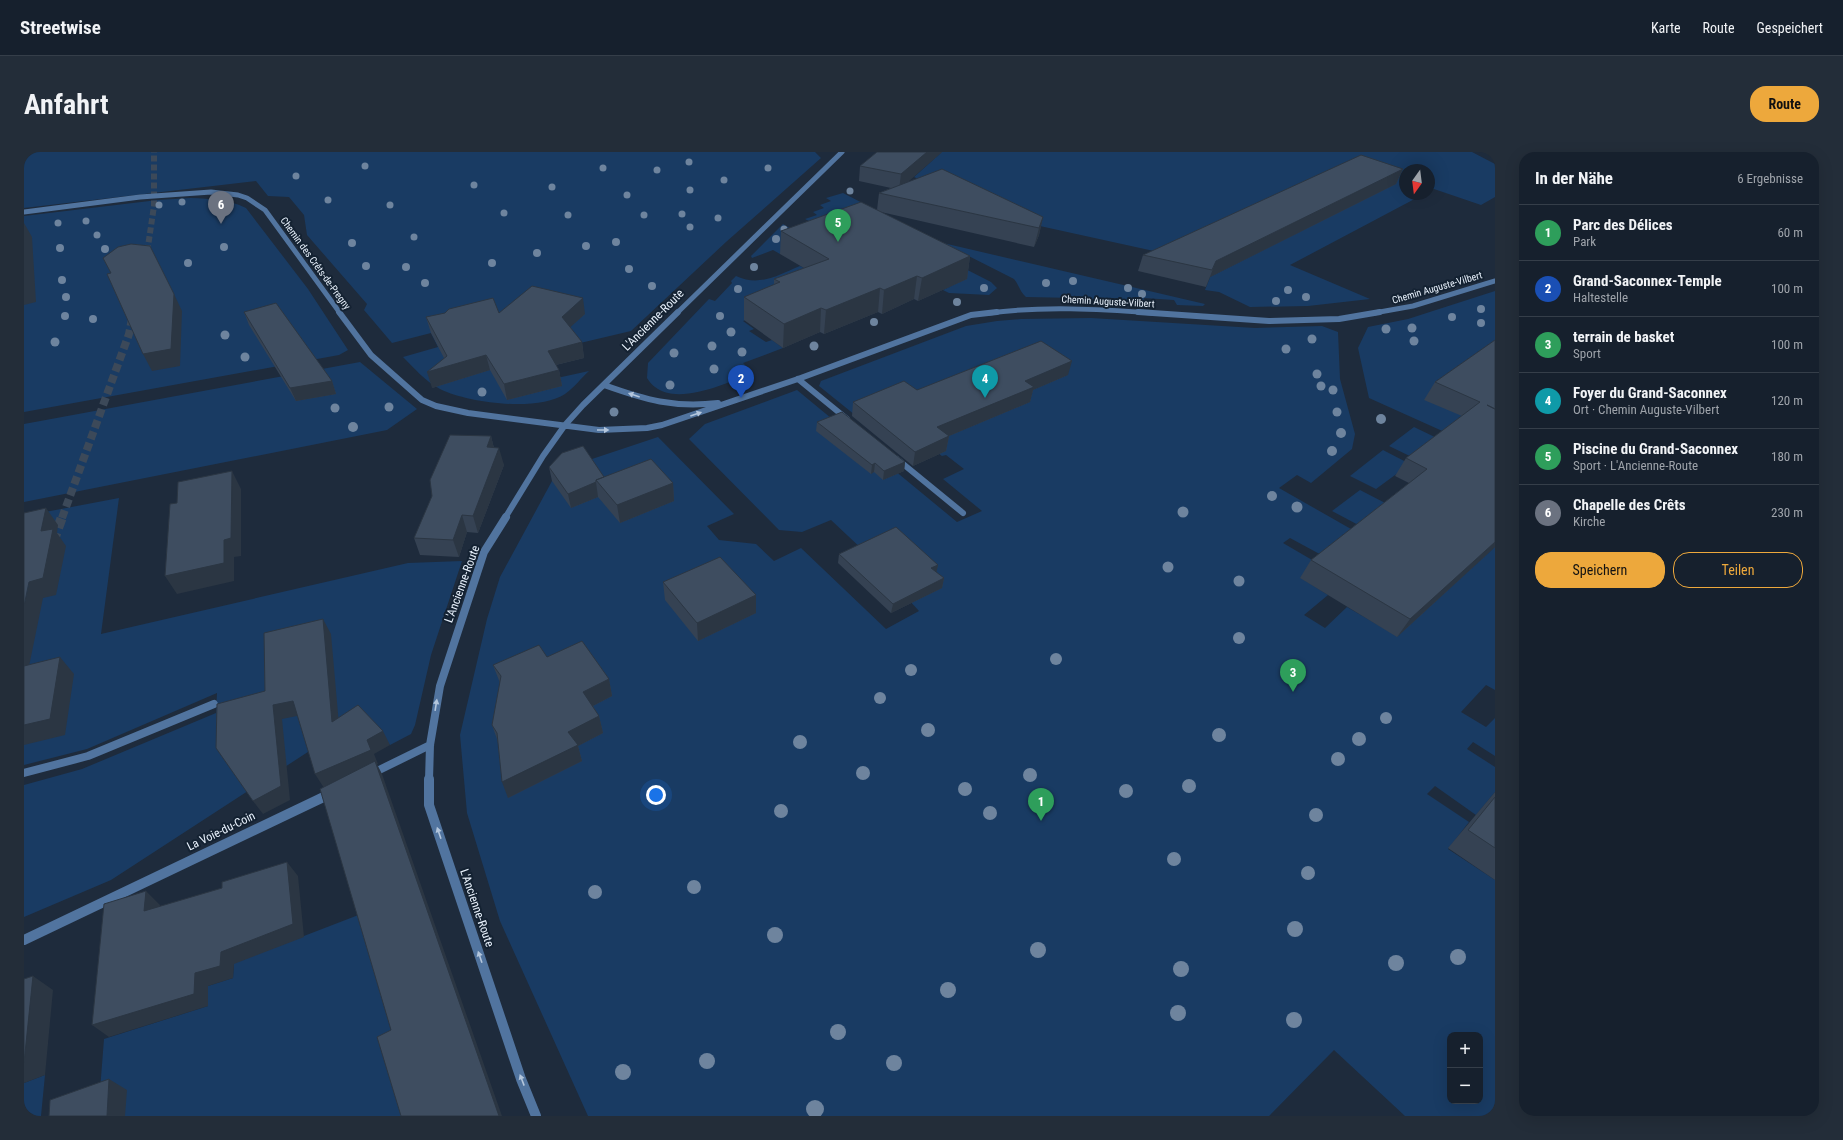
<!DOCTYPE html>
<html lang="de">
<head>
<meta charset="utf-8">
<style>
  :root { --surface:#16202d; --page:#232d39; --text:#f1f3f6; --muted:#9ea3aa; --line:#353e49; --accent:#eda83c }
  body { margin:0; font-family:"Roboto Condensed",sans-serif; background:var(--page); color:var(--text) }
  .controls { position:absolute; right:12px; bottom:12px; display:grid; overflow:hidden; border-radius:8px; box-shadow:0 4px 16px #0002 }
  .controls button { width:36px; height:36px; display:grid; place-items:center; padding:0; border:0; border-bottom:1px solid var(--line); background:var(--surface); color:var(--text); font:20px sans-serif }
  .compass { position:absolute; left:1375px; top:12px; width:36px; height:36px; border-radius:50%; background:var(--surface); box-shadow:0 4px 16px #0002; rotate:194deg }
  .you { position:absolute; left:632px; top:643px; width:14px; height:14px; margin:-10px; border:3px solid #fff; border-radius:50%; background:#1a73e8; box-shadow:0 0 0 6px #1a73e833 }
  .badge { display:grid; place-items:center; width:26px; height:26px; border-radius:50%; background:var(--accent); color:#fff; font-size:13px; font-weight:700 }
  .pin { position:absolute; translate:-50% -33px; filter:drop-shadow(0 1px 2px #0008) }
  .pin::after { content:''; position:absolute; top:21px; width:14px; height:12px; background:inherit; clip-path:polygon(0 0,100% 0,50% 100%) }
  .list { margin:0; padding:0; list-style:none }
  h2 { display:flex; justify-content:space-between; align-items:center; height:52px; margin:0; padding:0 16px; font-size:17px }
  h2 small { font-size:13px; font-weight:400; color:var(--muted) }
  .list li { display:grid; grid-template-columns:26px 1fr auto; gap:12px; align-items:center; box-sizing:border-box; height:56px; padding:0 16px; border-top:1px solid var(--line) }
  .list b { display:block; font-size:15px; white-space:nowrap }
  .list p { margin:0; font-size:13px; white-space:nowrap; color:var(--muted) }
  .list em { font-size:13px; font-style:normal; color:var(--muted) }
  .actions { display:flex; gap:8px; padding:12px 16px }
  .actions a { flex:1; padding:9px 0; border:1px solid var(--accent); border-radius:16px; text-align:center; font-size:14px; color:var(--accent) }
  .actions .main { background:var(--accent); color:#111 }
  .map { position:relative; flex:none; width:1471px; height:964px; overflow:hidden; border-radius:16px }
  header { display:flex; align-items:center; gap:24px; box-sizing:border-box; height:56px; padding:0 20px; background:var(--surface); border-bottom:1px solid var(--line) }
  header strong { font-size:19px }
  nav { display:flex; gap:22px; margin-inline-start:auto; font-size:14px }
  .intro { display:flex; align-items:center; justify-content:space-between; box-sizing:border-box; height:96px; padding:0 24px }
  h1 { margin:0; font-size:28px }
  .button { padding:10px 18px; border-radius:16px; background:var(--accent); color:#111; font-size:14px; font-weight:700 }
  main { display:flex; gap:24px; padding:0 24px }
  aside { flex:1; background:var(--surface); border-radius:16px; box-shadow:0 4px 16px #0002 }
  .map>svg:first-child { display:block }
  .green { fill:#193b63; fill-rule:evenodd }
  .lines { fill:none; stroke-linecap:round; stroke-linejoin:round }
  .primary-tunnel-far2 { stroke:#3c4959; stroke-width:6; stroke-dasharray:6 3; stroke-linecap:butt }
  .primary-tunnel-far1 { stroke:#3c4959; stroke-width:8; stroke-dasharray:8 4; stroke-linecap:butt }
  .primary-tunnel { stroke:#3c4959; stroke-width:10; stroke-dasharray:10 5; stroke-linecap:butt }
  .lane-far1 { stroke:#51749f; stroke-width:6 }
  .lane { stroke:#51749f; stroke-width:8 }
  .street-far3 { stroke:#51749f; stroke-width:5 }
  .street-far2 { stroke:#51749f; stroke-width:6 }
  .street-far1 { stroke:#51749f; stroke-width:8 }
  .street { stroke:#51749f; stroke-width:10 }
  .tree { fill:#6e849e }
  .wall { fill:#354253 }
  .shaded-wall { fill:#2b3643 }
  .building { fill:#3e4d60; stroke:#2b3643 }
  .oneway { fill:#b4c6dc }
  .labels { text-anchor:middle; stroke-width:4; stroke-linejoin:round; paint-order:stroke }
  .far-street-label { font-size:10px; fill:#e9f2fd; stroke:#142232 }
  .street-label { font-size:12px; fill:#e9f2fd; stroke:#142232 }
</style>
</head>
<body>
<header>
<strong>Streetwise</strong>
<nav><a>Karte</a><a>Route</a><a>Gespeichert</a></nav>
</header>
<div class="intro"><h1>Anfahrt</h1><a class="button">Route</a></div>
<main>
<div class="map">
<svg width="1471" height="964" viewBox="0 0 1471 964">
  <rect width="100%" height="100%" fill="#1e2b3c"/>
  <!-- green -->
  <path class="green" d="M0 0H791L797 6 702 90 607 179 518 200 533 226 565 219C557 226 550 236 541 242 514 260 444 251 416 237 401 229 390 216 379 205L414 195 407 181 368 191 340 158 343 152 283 83 280 63 265 45 244 44 232 29 0 56Z
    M918 0H1448L1471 12V45L1457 53 1410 37 1405 39V18H1381V42H1400L1266 113 1346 147 1284 154 1226 155 1195 140 1181 138 1186 125 1371 32 1148 103 979 66 890 25Z
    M819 41 854 59 756 102 749 98 728 106 727 104 759 72 769 78 787 70 781 67 793 63 789 60 800 56 796 53 807 49 802 46Z
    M167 46C187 47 204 47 222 56L284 137 324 198 315 203 0 260V64L134 48Z
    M873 82 967 130 973 136 965 143 925 141 919 138 942 127 756 154 719 169 730 177 725 179 742 190 748 188 759 196 719 211 729 221C705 230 655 254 631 235 628 233 625 229 623 226L624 211 685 147 691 149 708 131 707 129 712 124C736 135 754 123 776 114L784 118Z
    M919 91 1181 152 1179 154 1153 153 1150 148 1120 146V150L1052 146 1002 145C996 140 995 133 990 127Z
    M1471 139V280L1425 282 1345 246 1334 196 1344 175 1384 167Z
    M1067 166 1231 176 1298 174 1314 180 1316 227 1331 282 1328 297 1287 331 1273 323 1255 336 1334 381 1303 406 1266 386 1259 391 1295 412 1277 426 1304 443 1280 463 1301 476 1323 455 1373 484 1471 395V538L1462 533 1437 560 1462 575 1471 566V604L1449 590 1443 597 1471 615V640L1452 663 1411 634 1403 642 1445 670 1424 697 1471 728V964H1381L1310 898 1245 964H564L476 769 443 661 436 583 463 467 476 425 528 329 541 316 634 285 710 362 683 374 695 388 732 392 750 409 777 396 862 477 895 459 840 399 807 368 778 380 755 378 665 287 681 272 773 238 933 370 958 359 919 327 940 317 922 303 918 304 895 287 831 263 795 234 797 229 942 174 973 169 997 167ZM1426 883H1456V949H1426Z
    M336 210 393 257 363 278 0 350V272Z
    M1390 275 1417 288 1392 307 1365 294Z
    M1359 298 1386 312 1352 337 1326 324Z
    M1336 338 1367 354 1340 376 1308 359Z
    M95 346 77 482 384 411 438 409 407 503 391 573 387 582 366 593 342 567 290 596 87 728 0 765V633L58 617 192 561 193 541 63 597 0 613V364Z
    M337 762 392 964H74L80 887 184 854V834L209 826 210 811Z
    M21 923 17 964H0V931Z"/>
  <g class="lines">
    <!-- primary-tunnel-far2 -->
    <path class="primary-tunnel-far2" d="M122 108 130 54V0"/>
    <!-- primary-tunnel-far1 -->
    <path class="primary-tunnel-far1" d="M38 366 105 182 109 162"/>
    <!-- primary-tunnel -->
    <path class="primary-tunnel" d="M29 390 38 365"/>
    <!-- lane-far1 -->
    <path class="lane-far1" d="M774 227 823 267
      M873 307 939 361"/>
    <!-- lane -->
    <path class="lane" d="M0 621 64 604 190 552"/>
    <!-- street-far3 -->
    <path class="street-far3" d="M0 60 116 45 187 40 214 43 223 46 241 58 316 161
      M653 161 818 0
      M965 161C1019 154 1074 157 1128 161
      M1350 161 1389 154 1471 129"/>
    <!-- street-far2 -->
    <path class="street-far2" d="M315 160 347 203 398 248 412 254 444 261 575 278 623 276 638 273 774 227 947 163 973 160
      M1114 160 1245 169 1315 167 1356 160
      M580 233C622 248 649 256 694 251
      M481 366 519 304 541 273 559 253 654 160"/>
    <!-- street-far1 -->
    <path class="street-far1" d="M347 622 406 593
      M405 628 406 593 416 534 460 400 482 365"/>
    <!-- street -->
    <path class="street" d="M405 627V653L497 927 512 964
      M0 788 308 641"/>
  </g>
  <!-- trees -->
  <g class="tree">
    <circle cx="665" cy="10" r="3.5"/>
    <circle cx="341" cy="14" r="3.5"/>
    <circle cx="579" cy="16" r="3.5"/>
    <circle cx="744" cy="16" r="3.5"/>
    <circle cx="633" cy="18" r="3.5"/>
    <circle cx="272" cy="24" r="3.5"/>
    <circle cx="700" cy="28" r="3.5"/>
    <circle cx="450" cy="33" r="3.5"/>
    <circle cx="528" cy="35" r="3.5"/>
    <circle cx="666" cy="38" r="3.5"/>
    <circle cx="826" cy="39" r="3.5"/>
    <circle cx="603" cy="43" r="3.5"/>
    <circle cx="304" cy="48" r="3.5"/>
    <circle cx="158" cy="50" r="3.5"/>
    <circle cx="135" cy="53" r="3.5"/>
    <circle cx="366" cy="53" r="3.5"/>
    <circle cx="480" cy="61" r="3.5"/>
    <circle cx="658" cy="62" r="3.5"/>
    <circle cx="544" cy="63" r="3.5"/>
    <circle cx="620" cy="63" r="3.5"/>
    <circle cx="694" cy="66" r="3.5"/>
    <circle cx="62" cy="69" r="3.5"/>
    <circle cx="34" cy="71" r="3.5"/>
    <circle cx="666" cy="75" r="3.5"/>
    <circle cx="760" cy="77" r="3.5"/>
    <circle cx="73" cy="83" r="3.5"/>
    <circle cx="390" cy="85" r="3.5"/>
    <circle cx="752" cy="87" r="4"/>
    <circle cx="592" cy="90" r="4"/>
    <circle cx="328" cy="91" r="4"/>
    <circle cx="562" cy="94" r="4"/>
    <circle cx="200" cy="95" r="4"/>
    <circle cx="36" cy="96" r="4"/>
    <circle cx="81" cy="97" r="4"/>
    <circle cx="513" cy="101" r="4"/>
    <circle cx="164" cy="111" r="4"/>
    <circle cx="468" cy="111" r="4"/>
    <circle cx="342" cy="114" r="4"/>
    <circle cx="382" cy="115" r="4"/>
    <circle cx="730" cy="115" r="4"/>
    <circle cx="605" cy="117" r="4"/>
    <circle cx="38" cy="128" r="4"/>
    <circle cx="1049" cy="129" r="4"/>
    <circle cx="401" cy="131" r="4"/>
    <circle cx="1022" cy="131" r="4"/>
    <circle cx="628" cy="134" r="4"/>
    <circle cx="960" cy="136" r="4"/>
    <circle cx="1104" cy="136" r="4"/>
    <circle cx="714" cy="137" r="4"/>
    <circle cx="1264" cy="138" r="4"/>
    <circle cx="1118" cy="142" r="4"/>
    <circle cx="42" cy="145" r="4"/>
    <circle cx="1282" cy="145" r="4"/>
    <circle cx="1252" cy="149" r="4"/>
    <circle cx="933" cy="150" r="4"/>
    <circle cx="1457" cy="157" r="4"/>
    <circle cx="41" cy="164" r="4"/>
    <circle cx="696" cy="164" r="4"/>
    <circle cx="1428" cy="165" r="4"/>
    <circle cx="69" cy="167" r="4"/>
    <circle cx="850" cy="170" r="4"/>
    <circle cx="1457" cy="171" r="4"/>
    <circle cx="1388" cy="176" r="4.5"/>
    <circle cx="1362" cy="177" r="4.5"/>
    <circle cx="707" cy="180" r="4.5"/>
    <circle cx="201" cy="183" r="4.5"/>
    <circle cx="1288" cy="187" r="4.5"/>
    <circle cx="1390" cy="189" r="4.5"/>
    <circle cx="31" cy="190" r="4.5"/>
    <circle cx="688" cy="194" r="4.5"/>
    <circle cx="790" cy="194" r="4.5"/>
    <circle cx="1262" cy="197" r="4.5"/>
    <circle cx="718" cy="200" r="4.5"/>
    <circle cx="650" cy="201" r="4.5"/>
    <circle cx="221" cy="205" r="4.5"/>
    <circle cx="690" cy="217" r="4.5"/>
    <circle cx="1293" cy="222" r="4.5"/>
    <circle cx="646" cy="233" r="4.5"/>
    <circle cx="1297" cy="234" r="4.5"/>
    <circle cx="1309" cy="238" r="4.5"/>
    <circle cx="458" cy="240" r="4.5"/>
    <circle cx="365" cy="255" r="4.5"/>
    <circle cx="311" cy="256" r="4.5"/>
    <circle cx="590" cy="260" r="4.5"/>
    <circle cx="1313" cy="260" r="4.5"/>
    <circle cx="1357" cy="267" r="5"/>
    <circle cx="329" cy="275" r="5"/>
    <circle cx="1317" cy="281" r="5"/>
    <circle cx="1308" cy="299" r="5"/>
    <circle cx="1248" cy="344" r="5"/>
    <circle cx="1273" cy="355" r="5.5"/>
    <circle cx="1159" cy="360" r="5.5"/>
    <circle cx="1144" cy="415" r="5.5"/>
    <circle cx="1215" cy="429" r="5.5"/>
    <circle cx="1215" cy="486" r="6"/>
    <circle cx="1032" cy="507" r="6"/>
    <circle cx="887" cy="518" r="6"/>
    <circle cx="856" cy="546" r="6"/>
    <circle cx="1362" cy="566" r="6"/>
    <circle cx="904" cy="578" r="7"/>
    <circle cx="1195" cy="583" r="7"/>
    <circle cx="1335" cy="587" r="7"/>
    <circle cx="776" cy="590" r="7"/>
    <circle cx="1314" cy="607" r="7"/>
    <circle cx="839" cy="621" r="7"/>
    <circle cx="1006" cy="623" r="7"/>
    <circle cx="1165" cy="634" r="7"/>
    <circle cx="941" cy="637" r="7"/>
    <circle cx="1102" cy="639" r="7"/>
    <circle cx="757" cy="659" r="7"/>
    <circle cx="966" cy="661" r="7"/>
    <circle cx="1292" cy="663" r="7"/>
    <circle cx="1150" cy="707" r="7"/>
    <circle cx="1284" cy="721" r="7"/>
    <circle cx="670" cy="735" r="7"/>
    <circle cx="571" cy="740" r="7"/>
    <circle cx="1271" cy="777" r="8"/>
    <circle cx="751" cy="783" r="8"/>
    <circle cx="1014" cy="798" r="8"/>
    <circle cx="1434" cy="805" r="8"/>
    <circle cx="1372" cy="811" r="8"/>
    <circle cx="1157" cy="817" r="8"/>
    <circle cx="924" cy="838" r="8"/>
    <circle cx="1154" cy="861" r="8"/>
    <circle cx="1270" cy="868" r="8"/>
    <circle cx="814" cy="880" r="8"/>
    <circle cx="683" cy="909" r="8"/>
    <circle cx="870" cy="911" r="8"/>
    <circle cx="599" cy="920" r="8"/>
    <circle cx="791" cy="957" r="9"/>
  </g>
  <!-- wall -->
  <path class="wall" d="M853 0H918L884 29 1019 65 1015 83 1010 95 857 60 946 104 943 127 894 149 890 147 858 162 854 160 800 182 796 180 759 196 720 168V145L750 133V127L780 116 756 102 757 79 853 58 855 41 867 36 835 29 836 14Z
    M1379 17 1372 32 1186 125 1182 135 1114 119 1119 103Z
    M220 160 308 229 312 242 272 249 225 173Z
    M475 161 561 162 546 175 558 190 560 206 532 213 535 218 538 234 483 248 466 218 408 236 420 206 407 181 402 165Z
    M1471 188V395L1373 485 1276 426 1287 408 1385 331 1371 324 1382 306 1438 264 1400 248 1411 230Z
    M1044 223 1009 238 1006 250 925 284 922 299 889 314 828 264 829 250 893 238Z
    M793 270 881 310 880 319 859 328 850 320 847 322 792 279Z
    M467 284 470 296 480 313 454 381 443 380 435 405 396 403 390 386Z
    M525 315 580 325 649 331 650 349 596 371 574 345 547 356 528 329Z
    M815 402 914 413 912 420 920 426 918 436 867 461 814 411Z
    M639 430 732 443V461L674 489 641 448Z
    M523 505 585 527 588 544 569 554 575 564 579 581 554 594 558 609 484 646 474 590 468 573 476 531 469 513Z
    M1471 640V728L1424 696Z"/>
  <!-- shaded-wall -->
  <path class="shaded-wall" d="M903 0H918L875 38 877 22Z
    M1379 17 1372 32 1186 125 1182 135 1192 109Z
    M1019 65 1015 83 1010 95 1015 76Z
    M0 71 8 85 12 150 0 153Z
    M946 104 943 127 894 149 898 126Z
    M893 124 890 147 858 162 860 138Z
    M856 136 854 160 800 182 802 158Z
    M150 142 158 159 156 214 128 219 119 202Z
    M559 146 561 162 541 180 538 165Z
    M797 156 796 180 759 196 760 172Z
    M558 190 560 206 527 214 524 199Z
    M462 203 466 218 408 236 403 220Z
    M1048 209 1044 223 1009 238 1006 250 925 284 922 299 889 314 891 300 913 275 1001 229Z
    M535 218 538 234 483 248 480 232Z
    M308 229 312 242 272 249 266 236Z
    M467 284 471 301 463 295Z
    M475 296 480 313 454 381 449 364Z
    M881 310 880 319 859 328 860 319Z
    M851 311 850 320 847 322 848 313Z
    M208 319 217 337V404L210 405V429L153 442 141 424 200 388Z
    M572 330 574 345 547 356 544 342Z
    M649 331 650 349 596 371 593 353Z
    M22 356 34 373 33 381 42 394 32 443 19 446 1 534 0 533V454Z
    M438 363 443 380 435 405 429 388Z
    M1471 390V395L1373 485 1386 467Z
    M914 413 912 422 907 416Z
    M920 426 918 436 867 461 869 452Z
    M732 443V461L674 489 673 471Z
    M299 467 307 482 316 584 308 570Z
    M36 505 50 522 41 583 0 593V573Z
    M585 527 588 544 563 557 559 540Z
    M269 549 278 563 258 567 266 648 239 662 229 649 249 553Z
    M575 564 579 581 554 594 558 609 484 646 478 630 544 580Z
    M359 579 366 593 350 602 354 612H353L358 622 478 964H475L300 636 291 622 343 588Z
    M263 710 274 724 280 785 210 812 209 826 184 834V854L85 885 68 873 171 821 197 800Z
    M122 739 136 753 134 772 120 759Z
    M9 824 29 838 21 923 0 931V911Z
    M85 927 103 938 101 964H83Z"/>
  <!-- building -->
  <path class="building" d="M853 0H903L877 22 836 14Z
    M1337 3 1379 17 1192 109 1188 118 1119 103Z
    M918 17 1019 65 1015 76 855 41Z
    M837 50 946 104 898 126 893 124 860 138 856 136 802 158 797 156 760 172 720 145 756 130 750 127 805 107 757 79Z
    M107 92 126 94 150 142 147 197 119 202 83 122 87 121 79 106 94 95Z
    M508 134 559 146 538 165 558 190 524 199 535 218 480 232 462 203 403 220 423 204 402 165 421 161 425 157 469 146 475 161Z
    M252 151 308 229 266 236 220 160Z
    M1471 188V257L1463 253 1471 257V390L1386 467 1287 408 1403 317 1382 306 1456 250 1411 230Z
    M1017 189 1048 209 1001 229 1010 235 913 275 925 284 891 300 829 250 880 229 893 238Z
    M818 260 881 310 860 319 851 311 848 313 793 270Z
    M426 283 467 284 463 295 475 296 449 364 438 363 429 388 390 386 408 344 406 328Z
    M559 294 580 325 572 328V330L544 342 525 315 538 301Z
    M627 307 649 331 593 353 572 328Z
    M208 319 207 386 200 388V411L141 424 146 352 153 351 154 330Z
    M22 356 17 379 29 377 19 426 5 430 0 454V361Z
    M872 375 914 413 907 416 920 426 869 452 815 402Z
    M696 405 732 443 673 471 639 430Z
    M299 467 308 570 334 553 359 579 343 588 347 598 291 622 269 549 249 553 257 634 229 649 192 596 193 552 241 539 240 481Z
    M558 489 585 527 559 540 575 564 544 580 554 593 478 630 473 581 468 573 477 524 469 513 515 493 523 505Z
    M36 505 26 567 0 573V514Z
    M351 609 475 964H377L353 885 367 878 296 637Z
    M1471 645V696L1444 678Z
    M263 710 269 772 197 800 196 814 171 821 170 842 68 873 80 752 122 739 120 759 198 736V730Z
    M9 824 0 911V827Z
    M85 927 83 964H25L26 948Z"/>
  <!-- one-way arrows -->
  <defs><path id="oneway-solid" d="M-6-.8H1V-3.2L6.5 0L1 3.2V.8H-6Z"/></defs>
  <g class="oneway">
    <use href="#oneway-solid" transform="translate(610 243) rotate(-161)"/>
    <use href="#oneway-solid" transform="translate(672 262) rotate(-19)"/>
    <use href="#oneway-solid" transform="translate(579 278)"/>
    <use href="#oneway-solid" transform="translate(412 553) rotate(-81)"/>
    <use href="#oneway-solid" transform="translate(415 681) rotate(-109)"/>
    <use href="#oneway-solid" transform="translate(456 805) rotate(-109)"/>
    <use href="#oneway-solid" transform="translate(498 928) rotate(-111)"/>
  </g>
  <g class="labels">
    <!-- far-street labels -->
    <g class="far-street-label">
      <text transform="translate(292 111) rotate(54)" y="4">Chemin des Crêts-de-Pregny</text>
      <text transform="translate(1413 135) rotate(-16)" y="4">Chemin Auguste-Vilbert</text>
      <text transform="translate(1084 149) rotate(3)" y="4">Chemin Auguste-Vilbert</text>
    </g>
    <!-- street labels -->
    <g class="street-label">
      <text transform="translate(629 168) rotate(-45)" y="4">L'Ancienne-Route</text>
      <text transform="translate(438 432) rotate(-70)" y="4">L'Ancienne-Route</text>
      <text transform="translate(197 679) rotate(-26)" y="4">La Voie-du-Coin</text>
      <text transform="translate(453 756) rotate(71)" y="4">L'Ancienne-Route</text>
    </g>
  </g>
</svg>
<div class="controls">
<button>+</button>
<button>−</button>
</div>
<svg class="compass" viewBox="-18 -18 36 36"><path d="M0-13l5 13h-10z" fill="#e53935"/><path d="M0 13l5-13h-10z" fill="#9ea3aa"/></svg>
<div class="you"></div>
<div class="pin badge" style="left:1017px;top:669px;background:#2e9e5b">1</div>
<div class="pin badge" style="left:717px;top:246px;background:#1a4fb4">2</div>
<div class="pin badge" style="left:1269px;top:540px;background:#2e9e5b">3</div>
<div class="pin badge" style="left:961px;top:246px;background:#0f9aa8">4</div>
<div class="pin badge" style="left:814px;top:90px;background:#2e9e5b">5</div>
<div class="pin badge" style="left:197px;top:72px;background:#6b7280">6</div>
</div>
<aside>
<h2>In der Nähe<small>6 Ergebnisse</small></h2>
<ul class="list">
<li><span class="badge" style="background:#2e9e5b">1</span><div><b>Parc des Délices</b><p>Park</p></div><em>60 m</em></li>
<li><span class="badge" style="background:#1a4fb4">2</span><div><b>Grand-Saconnex-Temple</b><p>Haltestelle</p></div><em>100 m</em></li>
<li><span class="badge" style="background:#2e9e5b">3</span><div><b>terrain de basket</b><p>Sport</p></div><em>100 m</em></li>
<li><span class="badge" style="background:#0f9aa8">4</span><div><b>Foyer du Grand-Saconnex</b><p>Ort · Chemin Auguste-Vilbert</p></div><em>120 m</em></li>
<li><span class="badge" style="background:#2e9e5b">5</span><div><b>Piscine du Grand-Saconnex</b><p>Sport · L'Ancienne-Route</p></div><em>180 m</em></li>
<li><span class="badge" style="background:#6b7280">6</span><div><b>Chapelle des Crêts</b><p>Kirche</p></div><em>230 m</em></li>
</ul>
<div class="actions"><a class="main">Speichern</a><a>Teilen</a></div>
</aside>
</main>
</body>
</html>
